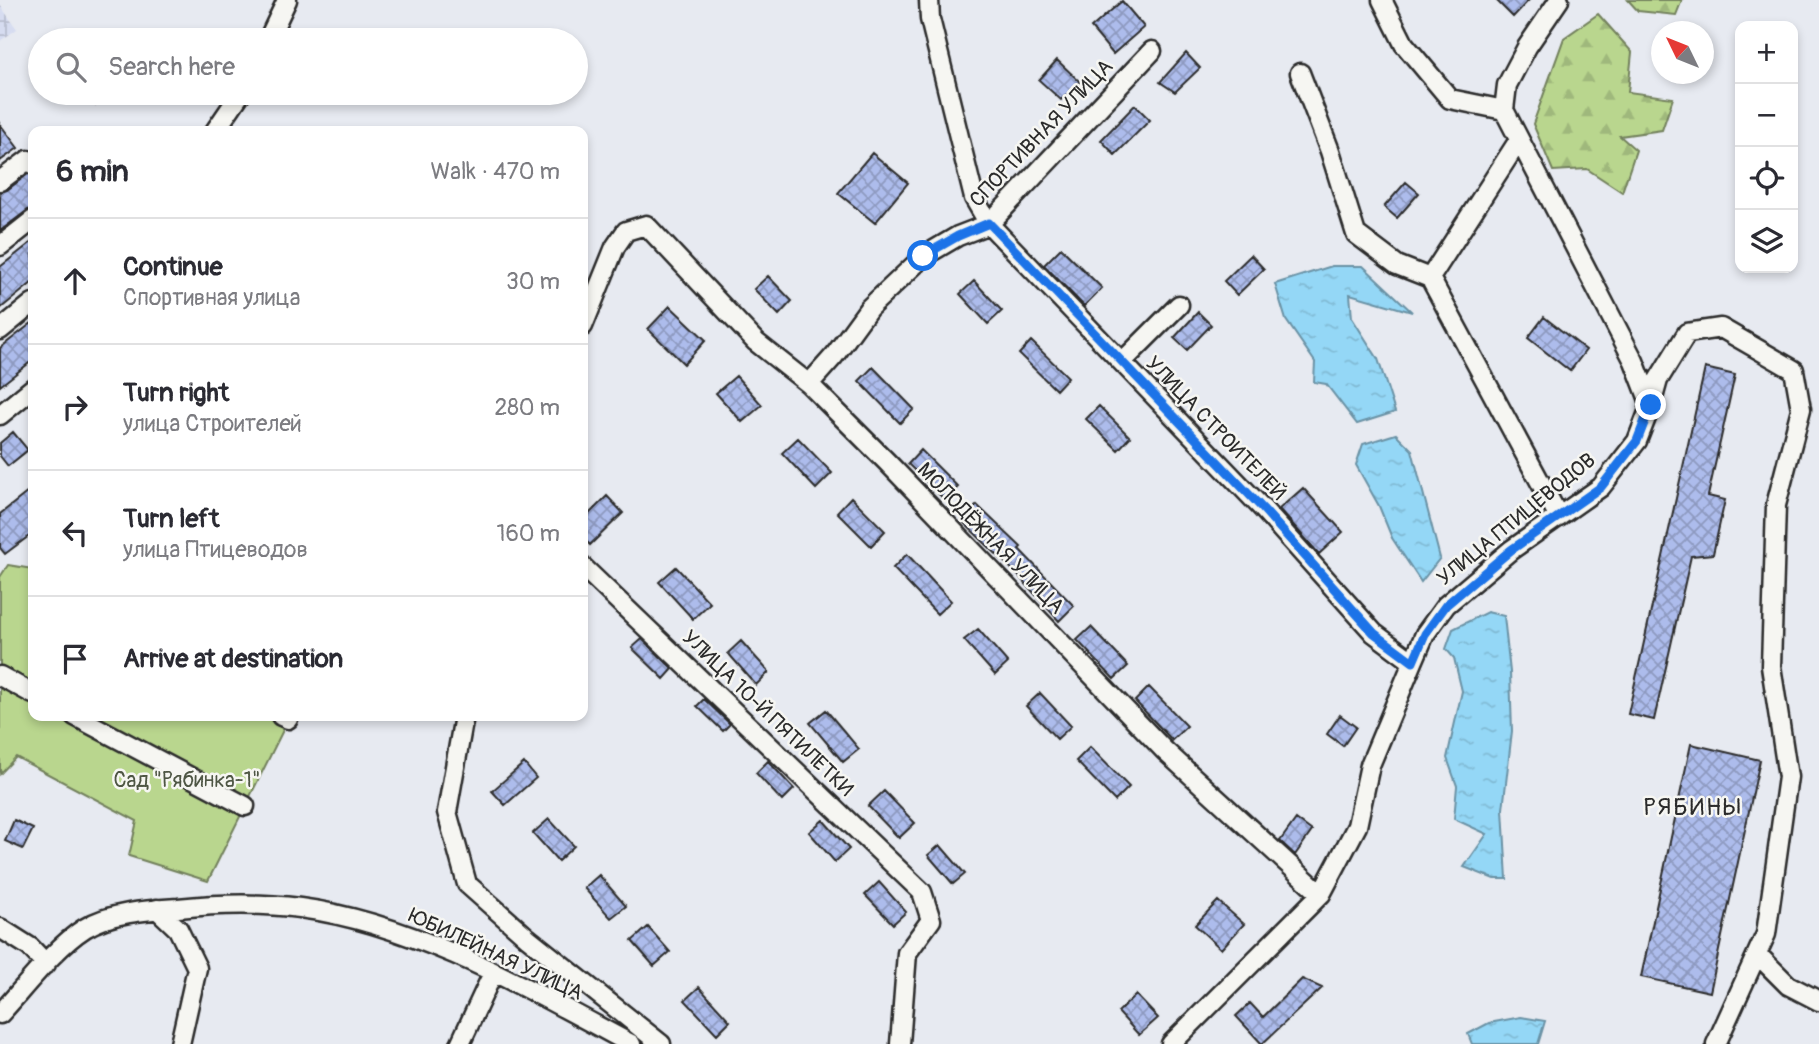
<!DOCTYPE html>
<html lang="en">
<head>
<meta charset="utf-8">
<style>
  :root { --surface:#fff; --page:#f2f2f3; --text:#2b2b33; --muted:#7c7c81; --line:#e1e1e2 }
  body { margin:0; font-family:Pangolin,sans-serif; background:var(--page); color:var(--text) }
  .controls { position:absolute; right:21px; top:21px; display:grid; overflow:hidden; border-radius:14px; box-shadow:0 4px 10px #0003 }
  .controls button { width:63px; height:63px; display:grid; place-items:center; padding:0; border:0; border-bottom:2px solid var(--line); background:var(--surface); color:var(--text); font:35px sans-serif }
  .compass { position:absolute; left:1651px; top:21px; width:63px; height:63px; border-radius:50%; background:var(--surface); box-shadow:0 4px 10px #0003; rotate:313deg }
  .stop { position:absolute; width:21px; height:21px; margin:-16px; border:5px solid #1a73e8; border-radius:50%; background:#fff }
  .stop.end { background:#1a73e8; border-color:#fff; box-shadow:0 2px 7px #0008 }
  .list { margin:0; padding:0; list-style:none }
  h2 { display:flex; justify-content:space-between; align-items:center; height:91px; margin:0; padding:0 28px; font-size:30px }
  h2 small { font-size:23px; font-weight:400; color:var(--muted) }
  .list li { display:grid; grid-template-columns:46px 1fr auto; gap:21px; align-items:center; box-sizing:border-box; height:126px; padding:0 28px; border-top:2px solid var(--line) }
  .list b { display:block; font-size:26px; white-space:nowrap }
  .list p { margin:0; font-size:23px; white-space:nowrap; color:var(--muted) }
  .list em { font-size:23px; font-style:normal; color:var(--muted) }
  .icon { flex:none; width:38px; height:38px; fill:none; stroke:currentColor; stroke-width:2; stroke-linecap:round; stroke-linejoin:round }
  .map { position:relative; flex:none; width:1819px; height:1044px; overflow:hidden }
  .search { position:absolute; background:var(--surface); box-shadow:0 4px 10px #0003; left:28px; top:28px; width:560px; height:77px; display:flex; align-items:center; gap:18px; box-sizing:border-box; padding:0 24px; border-radius:38px; color:var(--muted); font-size:26px }
  .panel { position:absolute; background:var(--surface); box-shadow:0 4px 10px #0003; left:28px; top:126px; width:560px; height:595px; border-radius:14px }
  .map>svg:first-child { display:block }
  .industrial { fill:url(#industrial-grid) }
  .forest { fill:url(#forest-firs); stroke:#72805c; stroke-width:2 }
  .garden { fill:#b9d68e; stroke:#72805c; stroke-width:2 }
  .water { fill:url(#water-ripples); stroke:#6a92a5; stroke-width:2 }
  .building { fill:url(#building-cross-hatch); stroke:#2b2b2b; stroke-width:2 }
  .lines { fill:none; stroke-linecap:round; stroke-linejoin:round }
  .minor-casing { stroke:#2b2b2b; stroke-width:23 }
  .minor { stroke:#f6f6f2; stroke-width:18 }
  .route { stroke:#1a73e8; stroke-width:9 }
  .labels { text-anchor:middle; stroke-width:5; stroke-linejoin:round; paint-order:stroke }
  .street-label { font-size:21px; fill:#2b2b2b; stroke:#f6f6f2 }
  .park-label { font-size:21px; fill:#4e5644; stroke:#f6f6f2 }
  .quarter-label { font-size:24px; letter-spacing:2px; fill:#2b2b2b; stroke:#f6f6f2 }
</style>
</head>
<body>
<div class="map">
<svg width="1819" height="1044" viewBox="0 0 1819 1044">
  <defs>
    <pattern id="industrial-grid" width="8" height="8" patternUnits="userSpaceOnUse" patternTransform="scale(1.75)"><rect width="8" height="8" fill="#d6dcf0"/><path d="M0 4h8M4 0v8" fill="none" stroke="#b8bdce"/></pattern>
    <pattern id="forest-firs" width="22" height="20" patternUnits="userSpaceOnUse" patternTransform="scale(1.75)"><rect width="22" height="20" fill="#b9d68e"/><path d="M5 1l3.5 6h-7zM16 11l3.5 6h-7z" fill="#9fb87b"/></pattern>
    <pattern id="water-ripples" width="26" height="14" patternUnits="userSpaceOnUse" patternTransform="scale(1.75)"><rect width="26" height="14" fill="#94d7f6"/><path d="M2 4q2-2 4 0t4 0M15 11q2-2 4 0t4 0" fill="none" stroke="#80b9d3"/></pattern>
    <pattern id="building-cross-hatch" width="8" height="8" patternUnits="userSpaceOnUse" patternTransform="scale(1.75)"><rect width="8" height="8" fill="#adbcec"/><path d="M0 0l8 8M0 8l8-8" fill="none" stroke="#8d99bf"/></pattern>
  </defs>
  <rect width="100%" height="100%" fill="#e7eaf1"/>
  <filter id="ink" filterUnits="userSpaceOnUse"><feTurbulence type="fractalNoise" baseFrequency=".0143" numOctaves="2"/><feDisplacementMap in="SourceGraphic" scale="14" xChannelSelector="R" yChannelSelector="G"/><feConvolveMatrix kernelMatrix="1 2 1 2 8 2 1 2 1" color-interpolation-filters="sRGB"/></filter>
  <g filter="url(#ink)">
    <!-- industrial -->
    <path class="industrial" d="M0 5 17 29 0 41Z"/>
    <!-- forest -->
    <path class="forest" d="M1628 0H1682L1676 15 1638 11Z
      M1598 14 1632 52 1628 92 1673 98 1662 130 1620 136 1636 150 1622 192 1587 169 1553 171 1533 124 1564 38Z"/>
    <!-- garden -->
    <path class="garden" d="M8 565 33 569V716H290L208 881 129 856 137 821 16 757 0 774V577Z"/>
    <!-- water -->
    <path class="water" d="M1332 266H1363L1412 312 1350 294 1352 318 1378 359 1395 412 1357 424 1326 384 1314 382 1315 362 1286 320 1275 284Z
      M1396 434 1412 450 1440 558 1421 582 1392 538 1379 506 1356 465 1363 444Z
      M1487 612 1504 616 1510 672 1512 731 1503 809 1507 879H1494L1464 867 1487 834 1454 819 1457 786 1447 758 1462 691 1454 658 1446 649 1453 629Z
      M1521 1017 1545 1021 1538 1044H1472L1468 1034 1489 1023Z"/>
    <!-- building -->
    <path class="building" d="M1496 0H1529L1513 17Z
      M1122 1 1144 27 1113 54 1091 28Z
      M1186 53 1200 68 1175 92 1160 82Z
      M1057 60 1080 82 1061 100 1039 80Z
      M65 93H100L95 105Z
      M1135 105 1150 120 1115 155 1101 140Z
      M0 124 18 148 0 161Z
      M872 153 908 183 875 223 838 193Z
      M28 174 33 175V206L0 231V192L7 190Z
      M1406 182 1419 193 1397 218 1384 207Z
      M33 241V282L0 309V267Z
      M1061 248 1102 288 1084 306 1044 265Z
      M1251 255 1264 269 1237 295 1224 281Z
      M768 276 792 301 779 315 754 289Z
      M974 281 1002 311 988 324 960 294Z
      M670 306 706 340 684 364 648 329Z
      M1198 312 1211 325 1187 350 1174 338Z
      M1544 317 1586 350 1570 371 1528 338Z
      M33 322V360L0 386V348Z
      M1031 341 1068 377 1056 390 1019 354Z
      M873 367 914 409 900 423 859 381Z
      M1705 368 1735 375 1708 496 1725 500 1713 554 1691 556 1654 720 1628 714Z
      M736 376 762 405 742 422 716 393Z
      M1099 406 1130 437 1118 450 1086 419Z
      M13 432 28 450 8 466 0 456V443Z
      M798 438 832 473 816 489 782 453Z
      M921 450 958 487 945 500 908 464Z
      M33 488V533L5 554 0 548V514Z
      M1303 488 1343 532 1319 554 1279 509Z
      M607 496 623 513 590 545 583 538V520Z
      M851 497 885 531 871 546 837 512Z
      M977 505 1021 547 1019 549 1074 606 1059 621 1017 574 962 521Z
      M907 554 951 601 937 614 893 568Z
      M676 567 710 603 693 619 659 582Z
      M1091 627 1128 666 1114 679 1077 640Z
      M978 629 1008 663 995 675 964 640Z
      M642 639 673 669 664 679 632 648Z
      M741 641 769 672 756 685 728 653Z
      M1149 687 1187 726 1172 740 1135 701Z
      M1040 693 1071 726 1057 739 1026 706Z
      M704 699 730 724 723 731 697 706Z
      M826 710 859 749 843 762 810 723Z
      M1340 715 1356 727 1343 746 1327 734Z
      M1691 744 1760 760 1710 992 1641 977Z
      M1090 747 1129 787 1115 801 1076 761Z
      M768 761 794 789 782 801 756 773Z
      M524 763 536 778 505 805 492 791Z
      M884 791 915 823 899 838 868 806Z
      M549 819 574 846 558 861 533 833Z
      M1296 819 1312 831 1295 855 1280 841Z
      M14 820 33 829 23 849 5 841Z
      M823 820 849 849 835 862 809 832Z
      M940 845 965 874 953 884 928 855Z
      M599 875 626 906 611 918 584 888Z
      M879 882 906 912 893 924 865 895Z
      M1218 901 1244 924 1221 949 1195 925Z
      M648 927 670 952 654 966 632 941Z
      M1302 979 1322 988 1262 1044 1236 1016 1250 1003 1263 1017Z
      M699 987 730 1021 717 1034 685 1000Z
      M1136 995 1158 1018 1139 1035 1118 1012Z"/>
    <g class="lines">
      <!-- minor casing -->
      <g class="minor-casing">
        <path id="minor" d="M929 0 930 19 974 198 989 224 1263 509 1374 633 1413 662
          M1382 0 1404 44 1450 99 1504 110
          M268 40 287 0
          M1300 73 1330 151 1356 234 1397 265 1430 278 1559 517
          M215 131 241 93
          M0 181 28 160 33 164
          M0 246 33 220
          M1430 278 1519 140
          M583 326 615 247 626 231 646 225 756 342 809 384 887 462 1165 751 1321 894
          M0 330 33 303
          M1122 362 1179 305
          M809 384 834 356 869 308 924 256 958 236 989 224 1152 51
          M1651 405 1658 380 1687 333 1721 328 1794 370 1801 409 1776 505 1771 666 1788 777 1766 934 1716 1044
          M0 415 33 388
          M583 567 922 892 931 920 907 953 900 1044
          M0 676 33 694
          M75 716 245 806
          M281 716 288 719
          M464 716 447 812 467 884 528 938 661 1044
          M157 909 178 929 197 968 180 1044
          M0 928 30 947 46 964
          M1757 954 1788 985 1819 1001
          M0 1014C24 988 55 947 85 928 111 912 149 910 178 908 217 904 260 903 300 908 415 923 530 990 631 1044
          M460 1044 493 973
          M1171 1044 1321 894 1357 826 1370 765 1413 662 1425 634 1446 605 1511 550 1601 487 1637 441 1651 405 1634 361 1504 110 1507 85 1527 47 1559 0"/>
      </g>
      <!-- minor -->
      <use href="#minor" class="minor"/>
    </g>
  </g>
  <g class="lines" filter="url(#ink)">
    <!-- route -->
    <path class="route" d="M923 256 958 236 989 223 1263 509 1374 633 1413 662 1425 634 1446 605 1511 550 1601 487 1637 441 1651 405"/>
  </g>
  <g class="labels">
    <!-- street labels -->
    <g class="street-label">
      <text transform="translate(1041 133) rotate(-46)" y="7">СПОРТИВНАЯ УЛИЦА</text>
      <text transform="translate(1216 428) rotate(46)" y="7">УЛИЦА СТРОИТЕЛЕЙ</text>
      <text transform="translate(1516 519) rotate(-39)" y="7">УЛИЦА ПТИЦЕВОДОВ</text>
      <text transform="translate(991 538) rotate(46)" y="7">МОЛОДЁЖНАЯ УЛИЦА</text>
      <text transform="translate(768 713) rotate(44)" y="7">УЛИЦА 10-Й ПЯТИЛЕТКИ</text>
      <text transform="translate(496 954) rotate(25)" y="7">ЮБИЛЕЙНАЯ УЛИЦА</text>
    </g>
    <!-- park labels -->
    <g class="park-label">
      <text x="187" y="787">Сад "Рябинка-1"</text>
    </g>
    <!-- quarter labels -->
    <g class="quarter-label">
      <text x="1693" y="815">РЯБИНЫ</text>
    </g>
  </g>
</svg>
<div class="controls">
<button>+</button>
<button>−</button>
<button><svg class="icon" aria-label="locate" viewBox="0 0 24 24"><circle cx="12" cy="12" r="6"/><path d="M12 2v4M12 18v4M2 12h4M18 12h4"/></svg></button>
<button><svg class="icon" aria-label="layers" viewBox="0 0 24 24"><path d="M12 4l9 5-9 5-9-5zM3 14l9 5 9-5"/></svg></button>
</div>
<svg class="compass" viewBox="-18 -18 36 36"><path d="M0-13l5 13h-10z" fill="#e53935"/><path d="M0 13l5-13h-10z" fill="#7c7c81"/></svg>
<div class="stop" style="left:923px;top:256px"></div>
<div class="stop end" style="left:1651px;top:405px"></div>
<div class="search"><svg class="icon" aria-label="search" viewBox="0 0 24 24"><circle cx="10" cy="10" r="6"/><path d="M15 15l6 6"/></svg>Search here</div>
<section class="panel">
<h2>6 min<small>Walk · 470 m</small></h2>
<ul class="list">
<li><svg class="icon" aria-label="ahead" viewBox="0 0 24 24"><path d="M12 20V5M6 11l6-6 6 6"/></svg><div><b>Continue</b><p>Спортивная улица</p></div><em>30 m</em></li>
<li><svg class="icon" aria-label="right" viewBox="0 0 24 24"><path d="M7 20v-9h11M14 6l5 5-5 5"/></svg><div><b>Turn right</b><p>улица Строителей</p></div><em>280 m</em></li>
<li><svg class="icon" aria-label="left" viewBox="0 0 24 24"><path d="M17 20v-9H6M10 6l-5 5 5 5"/></svg><div><b>Turn left</b><p>улица Птицеводов</p></div><em>160 m</em></li>
<li><svg class="icon" aria-label="arrive" viewBox="0 0 24 24"><path d="M6 21V4h12l-3 4 3 4H6"/></svg><div><b>Arrive at destination</b></div></li>
</ul>
</section>
</div>
</body>
</html>
